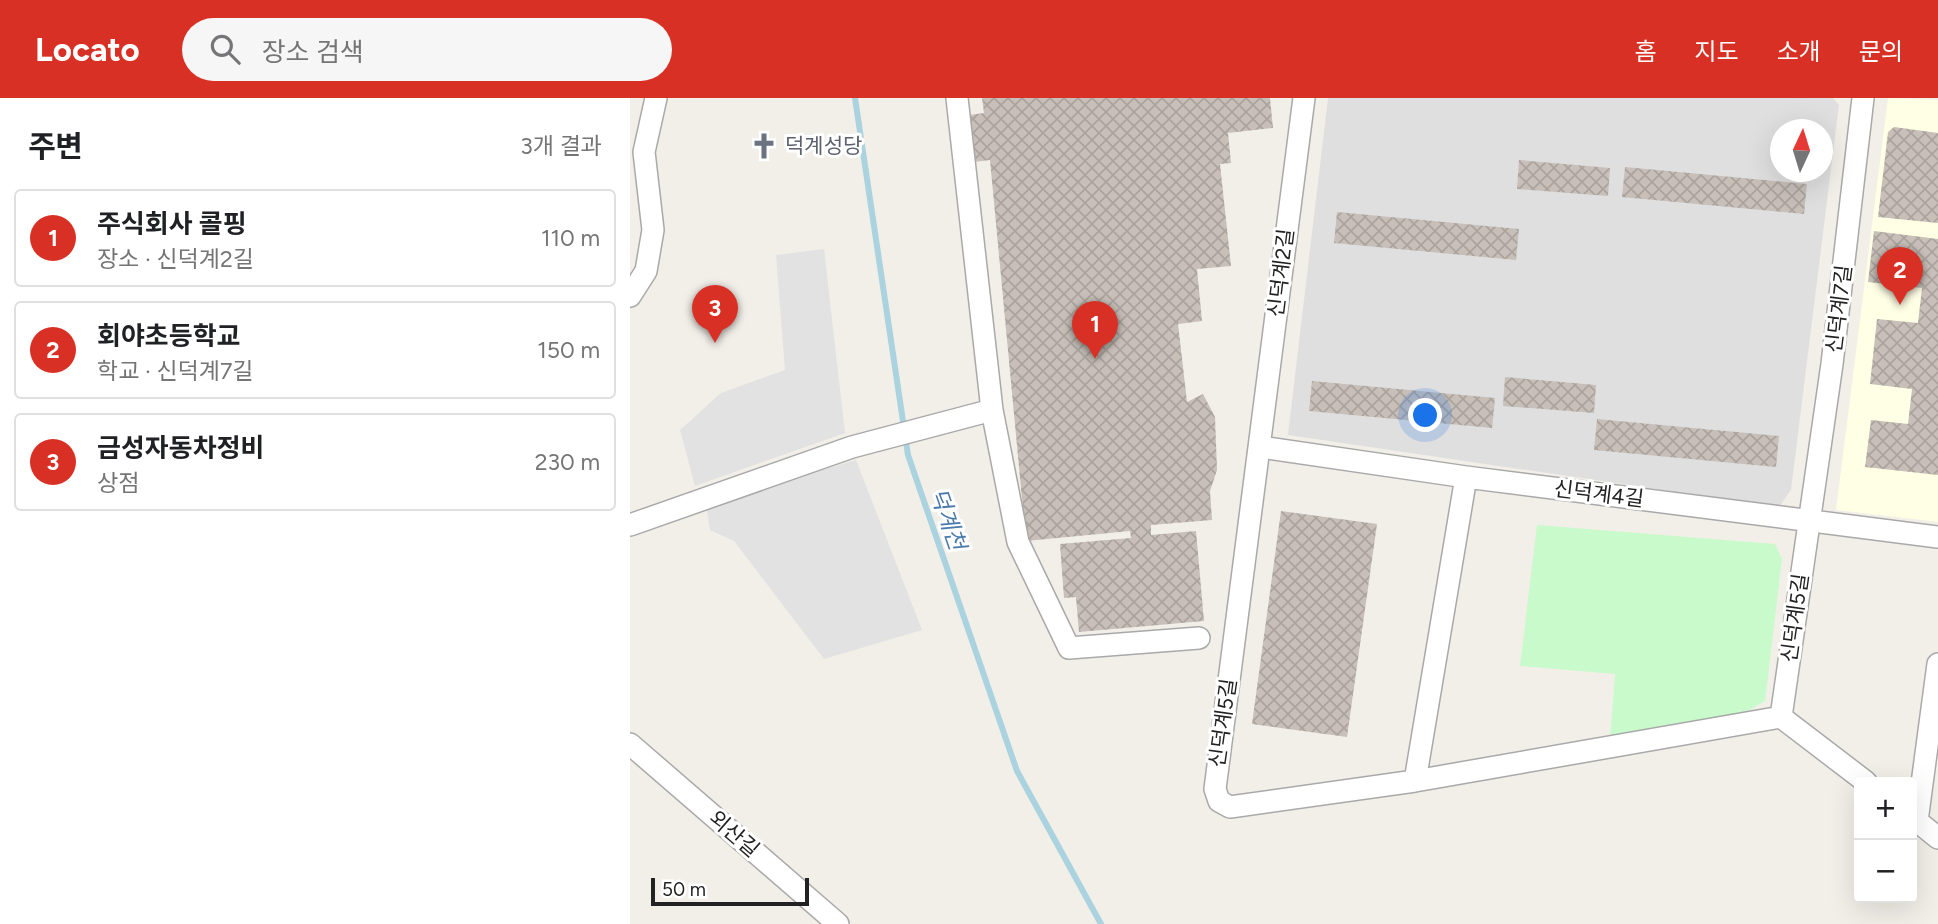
<!DOCTYPE html>
<html lang="ko">
<head>
<meta charset="utf-8">
<style>
  :root { --surface:#fff; --page:#f6f6f6; --text:#202124; --muted:#757577; --line:#e0e0e0; --accent:#d93025 }
  body { margin:0; font-family:Figtree,"Noto Sans KR",sans-serif; background:var(--page); color:var(--text) }
  .controls { position:absolute; right:21px; bottom:21px; display:grid; overflow:hidden; border-radius:7px; box-shadow:0 7px 28px #0002 }
  .controls button { width:63px; height:63px; display:grid; place-items:center; padding:0; border:0; border-bottom:2px solid var(--line); background:var(--surface); color:var(--text); font:35px sans-serif }
  .compass { position:absolute; left:1140px; top:21px; width:63px; height:63px; border-radius:50%; background:var(--surface); box-shadow:0 7px 28px #0002; rotate:4deg }
  .scale { position:absolute; left:21px; bottom:18px; width:158px; box-sizing:border-box; padding-left:7px; border:4px solid #222; border-top:0; font-size:19px; line-height:24px; white-space:nowrap; color:#222; -webkit-text-stroke:5px #fff; paint-order:stroke }
  .you { position:absolute; left:796px; top:318px; width:24px; height:24px; margin:-18px; border:5px solid #fff; border-radius:50%; background:#1a73e8; box-shadow:0 0 0 10px #1a73e833 }
  .badge { display:grid; place-items:center; width:46px; height:46px; border-radius:50%; background:var(--accent); color:#fff; font-size:23px; font-weight:700 }
  .pin { position:absolute; translate:-50% -58px; filter:drop-shadow(0 2px 4px #0008) }
  .pin::after { content:''; position:absolute; top:37px; width:24px; height:21px; background:inherit; clip-path:polygon(0 0,100% 0,50% 100%) }
  .list { margin:0; padding:0; list-style:none }
  h2 { display:flex; justify-content:space-between; align-items:center; height:91px; margin:0; padding:0 28px; font-size:30px }
  h2 small { font-size:23px; font-weight:400; color:var(--muted) }
  .list li { display:grid; grid-template-columns:46px 1fr auto; gap:21px; align-items:center; box-sizing:border-box; height:98px; margin:0 14px 14px; padding:0 14px; border:2px solid var(--line); border-radius:7px }
  .list b { display:block; font-size:26px; white-space:nowrap }
  .list p { margin:0; font-size:23px; white-space:nowrap; color:var(--muted) }
  .list em { font-size:23px; font-style:normal; color:var(--muted) }
  .icon { flex:none; width:38px; height:38px; fill:none; stroke:currentColor; stroke-width:2; stroke-linecap:round; stroke-linejoin:round }
  .map { position:relative; flex:none; width:1308px; height:826px; overflow:hidden }
  header { display:flex; align-items:center; gap:42px; box-sizing:border-box; height:98px; padding:0 35px; background:var(--accent); color:#fff }
  header strong { font-size:33px }
  nav { display:flex; gap:38px; margin-inline-start:auto; font-size:24px }
  .search { width:490px; height:63px; background:var(--page); display:flex; align-items:center; gap:18px; box-sizing:border-box; padding:0 24px; border-radius:38px; color:var(--muted); font-size:26px }
  main { display:flex }
  aside { flex:1; background:var(--surface) }
  .map>svg:first-child { display:block }
  .residential { fill:#e0dfdf; fill-rule:evenodd }
  .education { fill:#ffffe5 }
  .park { fill:#c8facc }
  .parking { fill:#e2e2e2 }
  .lines { fill:none; stroke-linecap:round; stroke-linejoin:round }
  .stream { stroke:#aad3df; stroke-width:6 }
  .building { fill:url(#building-cross-hatch) }
  .minor-casing { stroke:#a9a9a9; stroke-width:24 }
  .minor { stroke:#fff; stroke-width:21 }
  .labels { text-anchor:middle; stroke-width:6; stroke-linejoin:round; paint-order:stroke }
  .worship-label { font-size:21px; fill:#5b616d; stroke:#fff; text-anchor:start }
  .street-label { font-size:21px; fill:#222; stroke:#fff }
  .water-label { font-size:23px; font-style:italic; fill:#4a7aab; stroke:#fff }
</style>
</head>
<body>
<header>
<strong>Locato</strong>
<div class="search"><svg class="icon" aria-label="search" viewBox="0 0 24 24"><circle cx="10" cy="10" r="6"/><path d="M15 15l6 6"/></svg>장소 검색</div>
<nav><a>홈</a><a>지도</a><a>소개</a><a>문의</a></nav>
</header>
<main>
<aside>
<h2>주변<small>3개 결과</small></h2>
<ul class="list">
<li><span class="badge">1</span><div><b>주식회사 콜핑</b><p>장소 · 신덕계2길</p></div><em>110 m</em></li>
<li><span class="badge">2</span><div><b>회야초등학교</b><p>학교 · 신덕계7길</p></div><em>150 m</em></li>
<li><span class="badge">3</span><div><b>금성자동차정비</b><p>상점</p></div><em>230 m</em></li>
</ul>
</aside>
<div class="map">
<svg width="1308" height="826" viewBox="0 0 1308 826">
  <defs>
    <pattern id="building-cross-hatch" width="8" height="8" patternUnits="userSpaceOnUse" patternTransform="scale(1.75)"><rect width="8" height="8" fill="#c7bfb8"/><path d="M0 0l8 8M0 8l8-8" fill="none" stroke="#aba49e"/></pattern>
  </defs>
  <rect width="100%" height="100%" fill="#f2efe9"/>
  <!-- residential -->
  <path class="residential" d="M698 0H1203L1209 7 1161 392 1149 409 658 337ZM1150 32H1192V74H1150Z"/>
  <!-- education -->
  <path class="education" d="M1258 0 1308 2V424L1206 412Z"/>
  <!-- park -->
  <path class="park" d="M907 427 1145 446 1152 461 1135 603 1114 615 980 641 985 576 890 568Z"/>
  <!-- parking -->
  <path class="parking" d="M194 151 215 335 65 388 50 332 91 295 155 272 146 157Z
    M226 362 292 532 194 561 104 443 80 432 76 407Z"/>
  <g class="lines">
    <!-- stream -->
    <path class="stream" d="M225 0 278 357 387 673 471 826"/>
  </g>
  <!-- building -->
  <path class="building" d="M352 0H640L643 30 598 35 601 65 590 66 601 168 567 171 572 223 548 226 557 304 573 296 585 319 587 372 580 393 582 422 521 427V437L566 433 574 523 449 534 446 499 434 500 430 446 501 440 500 433 396 443 360 62 344 64 339 17 354 15Z
    M1264 29 1308 35V125L1248 119 1258 34Z
    M889 62 980 70 978 98 887 91Z
    M995 69 1177 86 1174 116 992 99Z
    M707 114 889 131 886 162 704 145Z
    M1244 133 1308 141V377L1235 369 1241 322 1278 326 1282 291 1240 286 1247 221 1288 225 1292 190 1238 184Z
    M875 279 966 287 964 315 873 308Z
    M682 283 865 300 862 330 679 313Z
    M967 321 1149 338 1146 369 964 352Z
    M651 413 747 426 717 639 622 626Z"/>
  <g class="lines">
    <!-- minor casing -->
    <g class="minor-casing">
      <path id="minor" d="M327 0 362 312 388 444 439 550 569 540
        M674 0 585 691 589 703 600 709 785 683 1151 619 1236 684
        M0 198 16 173 23 132 14 54 26 0
        M630 349 836 379 1308 439
        M0 427 222 349 362 312
        M1151 619 1202 266 1233 0
        M0 646 208 826
        M785 683 836 379
        M1282 719 1308 740
        M1287 723 1308 566"/>
    </g>
    <!-- minor -->
    <use href="#minor" class="minor"/>
  </g>
  <!-- icons -->
  <defs>
    <g id="church-bare" transform="scale(2.1)"><path d="M-1.2-6h2.4v3.5h3.3v2.4h-3.3V6h-2.4V-.1h-3.3v-2.4h3.3Z" fill="#6b7280" stroke="#fff" stroke-width="2.5" paint-order="stroke"/></g>
  </defs>
  <g fill-rule="evenodd">
    <use href="#church-bare" x="134" y="48"/>
  </g>
  <g class="labels">
    <!-- worship labels -->
    <g class="worship-label">
      <text x="155" y="55">덕계성당</text>
    </g>
    <!-- street labels -->
    <g class="street-label">
      <text transform="translate(651 175) rotate(-83)" y="7">신덕계2길</text>
      <text transform="translate(1209 211) rotate(-83)" y="7">신덕계7길</text>
      <text transform="translate(969 396) rotate(7)" y="7">신덕계4길</text>
      <text transform="translate(1165 520) rotate(-82)" y="7">신덕계5길</text>
      <text transform="translate(593 625) rotate(-82)" y="7">신덕계5길</text>
      <text transform="translate(104 736) rotate(41)" y="7">외산길</text>
    </g>
    <!-- water labels -->
    <g class="water-label">
      <text transform="translate(318 421) rotate(71)" y="8">덕계천</text>
    </g>
  </g>
</svg>
<div class="controls">
<button>+</button>
<button>−</button>
</div>
<svg class="compass" viewBox="-18 -18 36 36"><path d="M0-13l5 13h-10z" fill="#e53935"/><path d="M0 13l5-13h-10z" fill="#757577"/></svg>
<div class="scale">50 m</div>
<div class="you"></div>
<div class="pin badge" style="left:465px;top:261px">1</div>
<div class="pin badge" style="left:1270px;top:207px">2</div>
<div class="pin badge" style="left:85px;top:245px">3</div>
</div>
</main>
</body>
</html>
